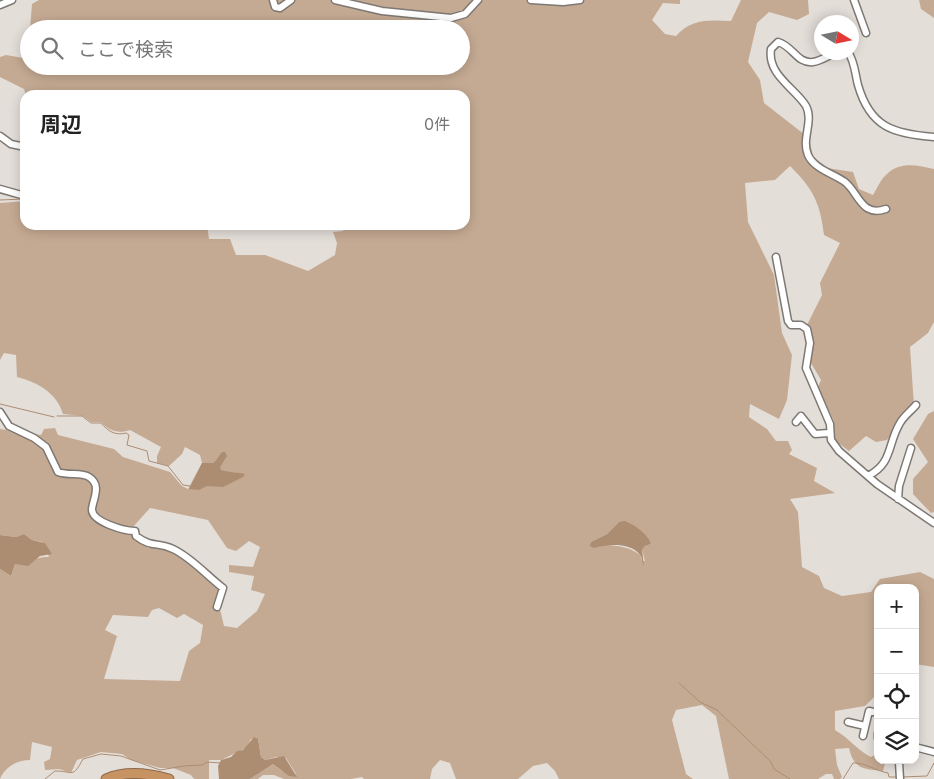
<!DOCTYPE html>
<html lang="ja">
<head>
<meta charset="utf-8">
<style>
  :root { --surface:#fff; --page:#f6f6f6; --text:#222; --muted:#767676; --line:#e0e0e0 }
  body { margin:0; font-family:Inter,"Noto Sans JP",sans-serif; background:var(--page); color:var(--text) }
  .controls { position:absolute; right:15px; bottom:15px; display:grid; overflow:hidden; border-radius:10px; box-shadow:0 2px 12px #0003 }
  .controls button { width:45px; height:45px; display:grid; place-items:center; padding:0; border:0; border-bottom:1px solid var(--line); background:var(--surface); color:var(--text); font:25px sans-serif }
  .compass { position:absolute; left:814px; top:15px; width:45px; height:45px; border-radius:50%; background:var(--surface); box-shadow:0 2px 12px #0003; rotate:100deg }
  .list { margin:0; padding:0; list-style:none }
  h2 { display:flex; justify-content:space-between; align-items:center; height:65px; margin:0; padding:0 20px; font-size:21px }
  h2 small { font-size:16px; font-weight:400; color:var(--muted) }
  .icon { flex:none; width:28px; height:28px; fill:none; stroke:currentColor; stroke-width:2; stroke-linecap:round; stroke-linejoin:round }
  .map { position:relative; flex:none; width:934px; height:779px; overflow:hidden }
  .search { position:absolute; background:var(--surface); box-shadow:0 2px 12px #0003; left:20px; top:20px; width:450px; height:55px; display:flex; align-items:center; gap:12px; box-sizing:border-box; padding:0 18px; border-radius:28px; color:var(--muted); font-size:19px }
  .panel { position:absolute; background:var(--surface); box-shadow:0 2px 12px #0003; left:20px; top:90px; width:450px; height:140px; border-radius:15px }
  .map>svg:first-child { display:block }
  .green { fill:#c5aa93; fill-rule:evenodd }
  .water { fill:#ad8d72 }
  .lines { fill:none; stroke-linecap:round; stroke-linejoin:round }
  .stream { stroke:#ad8d72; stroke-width:1 }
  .minor-casing { stroke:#7d7873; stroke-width:9 }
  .highway-casing { stroke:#8c6949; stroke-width:11 }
  .minor { stroke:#fff; stroke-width:6 }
  .highway { stroke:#c89363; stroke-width:9 }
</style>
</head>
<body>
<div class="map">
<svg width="934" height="779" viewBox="0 0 934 779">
  <rect width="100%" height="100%" fill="#e4ded9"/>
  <!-- green -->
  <path class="green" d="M39 0H680V4L663 3 652 20 665 34 676 36C691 18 710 20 731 21L741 0H808L809 14 797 20 769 12 757 23 748 62 760 80 764 103 809 138 813 156 827 168 853 172 859 189 873 195C877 189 880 180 886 175 899 161 917 165 934 169V322L928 333 910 347 914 406 887 440 876 442 866 436 849 451 834 440V421L818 387 821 380 808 358 812 340 807 325 822 295 820 283 840 243 824 235C820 202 813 189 790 166L775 180 745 183 748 222 774 275 782 333 792 355 787 400 779 419 750 404 749 417 767 429 776 441H788L792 450 789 454 817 468 814 481 835 493 790 499 798 512 802 567 819 576 824 588 842 596 871 592 880 579 920 572 934 579V667L915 664V588H878V693L865 706 835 711V730C849 738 857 750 871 757L878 753V760H886L883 771C864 769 854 770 849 748L835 749 837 765 842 777 840 779H834L832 774H826L818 779H729L716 716 702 705 676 710 672 720 686 774 693 779H559L555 771 547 763 533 766 518 779H456L450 763 440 760 432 769 430 779H364L362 777 351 779H284L274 775H263L258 779H250L273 764 282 771 296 774 286 758 276 757 265 760 261 757 258 739H251L246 748 221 760H209V779H194L191 775 173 768H160L131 760 122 754 101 752 77 760 71 773 59 769 45 770 44 762 50 759 52 747 32 742 30 760C17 760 5 767 0 779V569L11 576 15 564C27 564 37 556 49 557L43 542 32 540 24 534 16 537 0 535V429L41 435 44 429 55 428 58 435 114 449 123 457 170 472 182 486 188 489 202 463 200 455 185 447 182 454 169 466 157 463V456L161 447 130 430C118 434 109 431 101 422H91L83 416 63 414C57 393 37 382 17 377L16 355 4 353 0 360V203L25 201V225H207L209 239H230L236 255H265L308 271 335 255 337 243 333 232 343 231 345 225H465V95H26L24 89 0 77V57L6 55 29 59V66H461V29H30L32 4ZM150 508 208 520 227 548 236 551 249 541 260 547 253 567 229 565V572L254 576 251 590 265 594 257 611 237 628 224 626 219 605 224 592 192 563 166 548H148L133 537 132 528ZM619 522 651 544 645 546 642 550 645 561H642L640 555C625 543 608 547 591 542L607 534ZM159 608 177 618 184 614 203 625 200 643 189 651 180 681 104 679 117 636 105 630 113 615 148 617 152 610Z
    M919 0H934V18L921 9Z
    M934 411V512L931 513 913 494V479L928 462 913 439 928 414Z"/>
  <!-- water -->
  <path class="water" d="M222 452H225L227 456 220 467 221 470C230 473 239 472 245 474L243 477 223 487 207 486 199 490 189 489 202 463H214Z
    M625 521C635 525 647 533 651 544L645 546 642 550 644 566C642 563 642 557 640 555 631 542 607 544 594 548L590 546 591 542 607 534 619 522Z
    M24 534 32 540 45 543 52 554 40 556 28 566 15 564 11 576 0 569V535L16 537Z
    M254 737 258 739 261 757 265 760 284 756 297 777 289 776 273 764 250 779H219L218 766 221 760 231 757 237 751 243 750Z"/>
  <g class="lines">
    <!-- stream -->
    <path class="stream" d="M0 200 24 199
      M0 404 54 417
      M57 416H82L91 423H101C108 431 115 436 126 433L129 435 127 445 147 451 149 461 168 466 183 485 190 486
      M679 683 700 702 717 710 771 762 774 769 790 779
      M902 777 927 776 934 763
      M45 779 55 771C74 771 72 779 83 759L101 754 121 756 160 770 184 766 202 765 207 762 220 763
      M843 779 853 763C863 762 877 771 888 773L889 777H898"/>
    <!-- minor casing -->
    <g class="minor-casing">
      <path id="minor" d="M273 0 275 7 280 8 291 0
        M335 0 382 11 451 18 465 14 478 0
        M531 0 563 2 580 0
        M854 0 866 33
        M0 5 12 0
        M837 52C829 55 821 61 813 62 797 64 793 46 778 42L771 49C767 75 795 88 806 106 814 121 801 139 808 155 814 169 834 174 845 182 854 189 858 202 867 208 874 212 879 211 886 209
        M848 52C855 62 855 74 858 85 870 127 893 134 934 137
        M0 136 11 144 25 147
        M0 189 25 196
        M776 257 788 321 791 325H801L807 329 810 343 806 368 830 424 831 440 839 451 877 484 934 523
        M0 412 9 426 34 438 46 447 58 472C68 476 81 472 89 477 102 485 93 499 92 509 91 522 125 531 135 531L136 536C153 549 157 541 173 549 192 558 206 575 223 588L217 607
        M796 422 801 416 815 434 829 433
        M868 476C893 463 887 445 900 423 904 416 911 411 916 405
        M898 499 899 486 911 448
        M848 722 865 726
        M878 733V738
        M863 736 869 711 878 713
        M915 747 934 752
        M899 762 900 779"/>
    </g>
    <!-- highway casing -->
    <g class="highway-casing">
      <path id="highway" d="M106 779C126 770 148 773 169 779"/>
    </g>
    <!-- minor -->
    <use href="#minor" class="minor"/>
    <!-- highway -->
    <use href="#highway" class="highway"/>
  </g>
</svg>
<div class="controls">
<button>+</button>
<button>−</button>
<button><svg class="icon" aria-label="locate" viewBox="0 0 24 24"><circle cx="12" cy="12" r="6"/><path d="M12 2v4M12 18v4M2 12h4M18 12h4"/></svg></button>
<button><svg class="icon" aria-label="layers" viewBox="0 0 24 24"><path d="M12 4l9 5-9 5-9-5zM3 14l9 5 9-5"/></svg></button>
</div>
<svg class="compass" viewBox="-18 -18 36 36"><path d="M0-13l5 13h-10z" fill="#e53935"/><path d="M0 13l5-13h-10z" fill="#767676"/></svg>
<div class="search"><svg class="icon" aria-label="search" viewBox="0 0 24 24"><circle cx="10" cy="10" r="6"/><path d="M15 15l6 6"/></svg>ここで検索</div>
<section class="panel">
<h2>周辺<small>0件</small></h2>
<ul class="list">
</ul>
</section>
</div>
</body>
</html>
